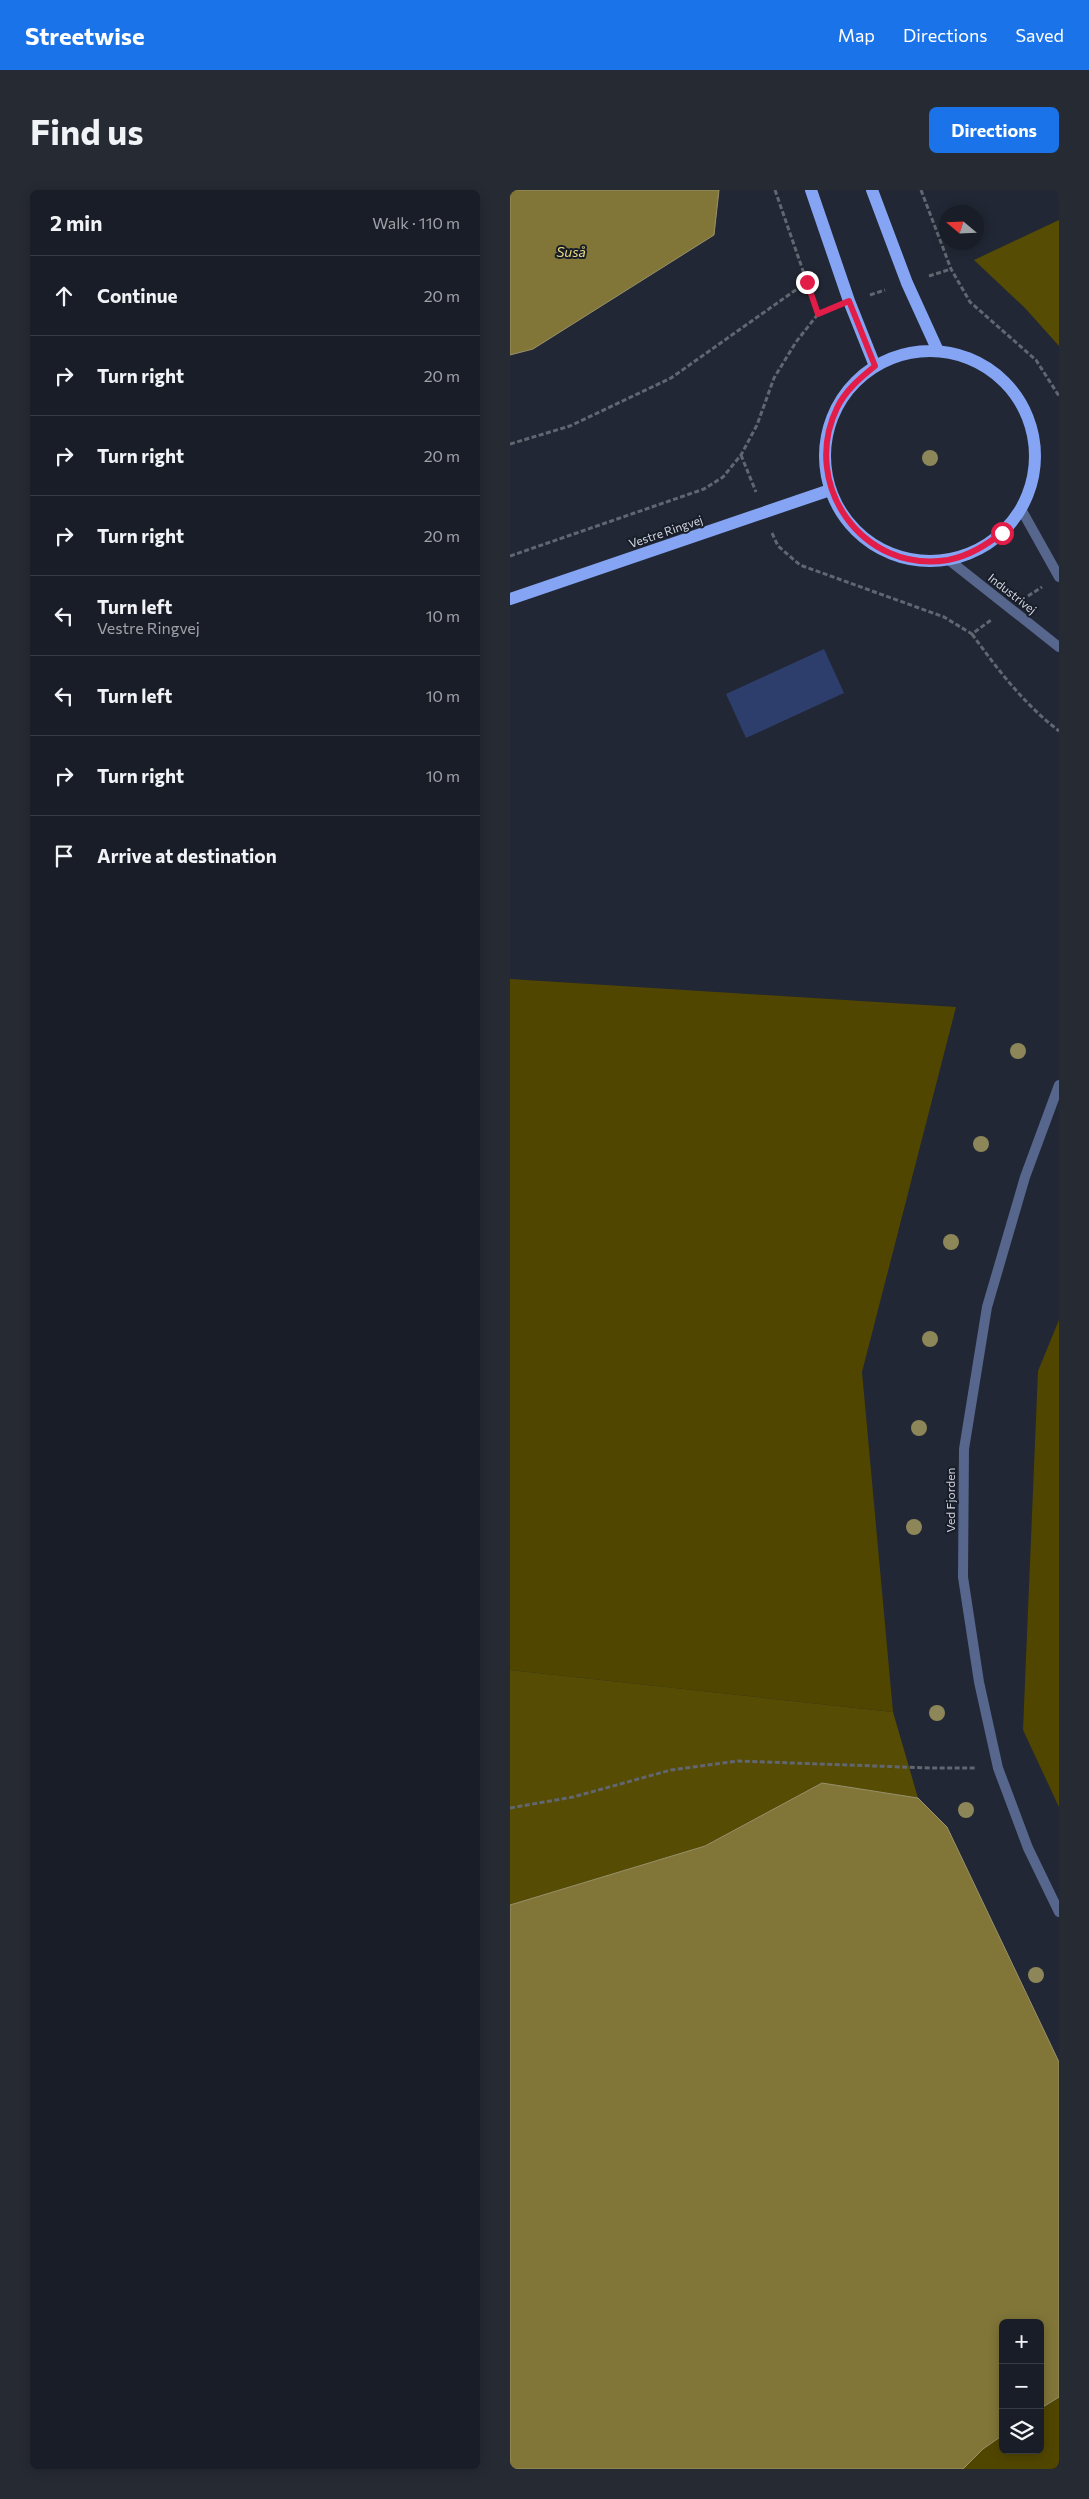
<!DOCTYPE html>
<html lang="en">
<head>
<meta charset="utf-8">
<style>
  :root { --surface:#191d27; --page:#262a33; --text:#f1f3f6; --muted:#9fa2a7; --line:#373b44; --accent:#1a73e8 }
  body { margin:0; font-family:Commissioner,sans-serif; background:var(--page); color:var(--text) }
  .controls { position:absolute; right:15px; bottom:15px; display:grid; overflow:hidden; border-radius:8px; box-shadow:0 2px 12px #0003 }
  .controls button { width:45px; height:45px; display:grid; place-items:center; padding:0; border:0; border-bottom:1px solid var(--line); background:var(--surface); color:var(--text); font:25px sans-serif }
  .compass { position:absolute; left:429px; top:15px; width:45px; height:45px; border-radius:50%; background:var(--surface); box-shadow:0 2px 12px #0003; rotate:289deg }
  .stop { position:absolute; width:15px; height:15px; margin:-11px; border:4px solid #e11d48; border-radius:50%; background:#fff }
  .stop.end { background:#e11d48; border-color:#fff; box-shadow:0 1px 5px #0008 }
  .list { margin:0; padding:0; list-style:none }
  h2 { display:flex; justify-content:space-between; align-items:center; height:65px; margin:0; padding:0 20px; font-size:21px }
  h2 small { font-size:16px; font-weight:400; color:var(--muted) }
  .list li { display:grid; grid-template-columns:32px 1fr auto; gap:15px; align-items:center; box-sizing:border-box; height:80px; padding:0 20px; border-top:1px solid var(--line) }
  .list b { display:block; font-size:19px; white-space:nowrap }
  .list p { margin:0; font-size:16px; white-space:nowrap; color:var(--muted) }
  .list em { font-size:16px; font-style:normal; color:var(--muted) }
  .icon { flex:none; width:28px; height:28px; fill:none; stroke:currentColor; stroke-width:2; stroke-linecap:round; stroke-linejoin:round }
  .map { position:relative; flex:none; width:549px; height:2279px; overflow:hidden; border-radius:8px }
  header { display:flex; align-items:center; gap:30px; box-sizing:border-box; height:70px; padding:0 25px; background:var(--accent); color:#fff }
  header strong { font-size:24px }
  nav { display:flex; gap:28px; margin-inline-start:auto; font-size:18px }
  .intro { display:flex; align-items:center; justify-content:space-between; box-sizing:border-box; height:120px; padding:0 30px }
  h1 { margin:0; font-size:35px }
  .button { padding:12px 22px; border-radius:8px; background:var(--accent); color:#fff; font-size:18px; font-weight:700 }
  main { display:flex; gap:30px; padding:0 30px }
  aside { flex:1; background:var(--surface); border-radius:8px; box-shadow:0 2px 12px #0003 }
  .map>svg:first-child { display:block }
  .green { fill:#514600 }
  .forest { fill:#564c04 }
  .water { fill:#817638; stroke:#99926a }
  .building { fill:#2d3e6d }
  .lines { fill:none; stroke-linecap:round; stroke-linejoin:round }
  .path { stroke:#616671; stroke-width:3; stroke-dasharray:5 2.5; stroke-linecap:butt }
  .minor { stroke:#57668d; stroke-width:10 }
  .primary { stroke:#85a4f4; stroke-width:12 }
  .tree { fill:#8c8659 }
  .route { stroke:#e11d48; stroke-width:6 }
  .labels { text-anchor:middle; stroke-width:4; stroke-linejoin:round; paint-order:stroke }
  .street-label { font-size:12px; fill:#d1d4dd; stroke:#181d2a }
  .water-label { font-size:14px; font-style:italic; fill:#e7d87d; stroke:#181d2a }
</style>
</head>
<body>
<header>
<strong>Streetwise</strong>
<nav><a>Map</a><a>Directions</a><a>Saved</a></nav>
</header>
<div class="intro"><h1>Find us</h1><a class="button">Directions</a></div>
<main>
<aside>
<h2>2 min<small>Walk · 110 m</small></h2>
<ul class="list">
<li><svg class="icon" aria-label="ahead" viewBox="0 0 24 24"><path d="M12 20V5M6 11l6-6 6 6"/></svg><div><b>Continue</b></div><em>20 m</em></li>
<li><svg class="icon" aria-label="right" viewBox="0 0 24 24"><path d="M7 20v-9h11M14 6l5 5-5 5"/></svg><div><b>Turn right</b></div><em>20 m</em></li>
<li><svg class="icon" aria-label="right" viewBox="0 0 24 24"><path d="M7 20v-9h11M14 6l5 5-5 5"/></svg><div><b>Turn right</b></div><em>20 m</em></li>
<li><svg class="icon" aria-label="right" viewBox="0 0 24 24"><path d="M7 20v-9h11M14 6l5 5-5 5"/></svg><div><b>Turn right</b></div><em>20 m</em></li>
<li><svg class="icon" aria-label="left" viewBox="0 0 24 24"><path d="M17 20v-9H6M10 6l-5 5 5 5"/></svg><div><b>Turn left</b><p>Vestre Ringvej</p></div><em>10 m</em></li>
<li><svg class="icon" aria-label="left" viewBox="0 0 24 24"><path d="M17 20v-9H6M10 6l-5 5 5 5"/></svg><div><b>Turn left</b></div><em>10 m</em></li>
<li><svg class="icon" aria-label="right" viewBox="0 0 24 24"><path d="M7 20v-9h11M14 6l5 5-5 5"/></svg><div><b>Turn right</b></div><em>10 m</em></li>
<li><svg class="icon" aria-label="arrive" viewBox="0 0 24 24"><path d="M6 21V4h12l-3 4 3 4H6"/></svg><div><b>Arrive at destination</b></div></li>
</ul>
</aside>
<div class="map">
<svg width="549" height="2279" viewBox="0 0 549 2279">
  <rect width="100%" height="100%" fill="#212734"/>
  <!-- green -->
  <path class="green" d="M0 789 446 817 352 1182 383 1522 0 1480Z
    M549 1130V1617L513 1540 528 1181Z
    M549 2207V2279H453L473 2259 493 2245V2260H530V2220Z"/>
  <!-- forest -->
  <path class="forest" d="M549 30V156L515 118 464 70Z
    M0 1480 383 1522 408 1608 312 1593 195 1656 0 1715Z"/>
  <!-- water -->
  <path class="water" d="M0 0H209L204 45 23 159 0 165Z
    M312 1593 408 1608 437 1637 549 1872V2207L530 2219V2133H493V2245L473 2259 453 2279H0V1715L195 1656Z"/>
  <!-- building -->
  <path class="building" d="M314 459 334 503 236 548 216 504Z"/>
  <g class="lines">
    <!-- path -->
    <path class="path" d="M265 0 308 124
      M411 0 441 79 460 112 526 170 549 206
      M419 86 441 79
      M360 105 375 100
      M0 254 60 236 161 188 297 92
      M231 265 246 302
      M262 343 268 356 290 375 434 427 462 444 481 430
      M0 366 194 299 213 287 231 265 247 235 264 188 286 152 308 124 318 119
      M518 406 532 397
      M462 444C488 480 514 514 549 541
      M0 1618 63 1607 161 1580 228 1571 420 1578H467"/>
    <!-- minor -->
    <path class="minor" d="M511 319 549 387
      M439 370 549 457
      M549 895 515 987 477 1117 454 1259 453 1387 469 1492 488 1578 518 1658 549 1722"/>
    <!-- primary -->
    <path class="primary" d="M301 0 339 111 365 176
      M362 0 397 93 428 161
      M315 266a105 105 0 1 1 210 0a105 105 0 1 1-210 0Z
      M0 409 320 300"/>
  </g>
  <!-- trees -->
  <g class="tree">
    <circle cx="420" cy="268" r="8"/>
    <circle cx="508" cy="861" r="8"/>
    <circle cx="471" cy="954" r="8"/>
    <circle cx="441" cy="1052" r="8"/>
    <circle cx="420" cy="1149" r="8"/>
    <circle cx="409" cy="1238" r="8"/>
    <circle cx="404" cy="1337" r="8"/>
    <circle cx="427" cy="1523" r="8"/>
    <circle cx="456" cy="1620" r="8"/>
    <circle cx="526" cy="1785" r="8"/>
  </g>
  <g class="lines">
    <!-- route -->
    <path class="route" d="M297 92 308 124 339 111 365 176C350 188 335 201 327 218 290 295 353 384 438 370 459 366 476 355 492 343"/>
  </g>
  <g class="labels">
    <!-- street labels -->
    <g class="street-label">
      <text transform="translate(156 342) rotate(-19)" y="4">Vestre Ringvej</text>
      <text transform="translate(502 404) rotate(38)" y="4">Industrivej</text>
      <text transform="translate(441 1310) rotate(-90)" y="4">Ved Fjorden</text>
    </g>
    <!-- water labels -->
    <g class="water-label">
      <text x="61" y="67">Suså</text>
    </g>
  </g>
</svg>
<div class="controls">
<button>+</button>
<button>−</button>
<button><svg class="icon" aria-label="layers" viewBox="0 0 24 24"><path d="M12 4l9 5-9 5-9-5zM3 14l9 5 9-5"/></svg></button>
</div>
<svg class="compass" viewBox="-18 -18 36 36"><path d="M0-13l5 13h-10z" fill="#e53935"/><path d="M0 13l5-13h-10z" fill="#9fa2a7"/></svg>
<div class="stop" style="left:492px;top:343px"></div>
<div class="stop end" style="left:297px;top:92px"></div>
</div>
</main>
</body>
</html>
